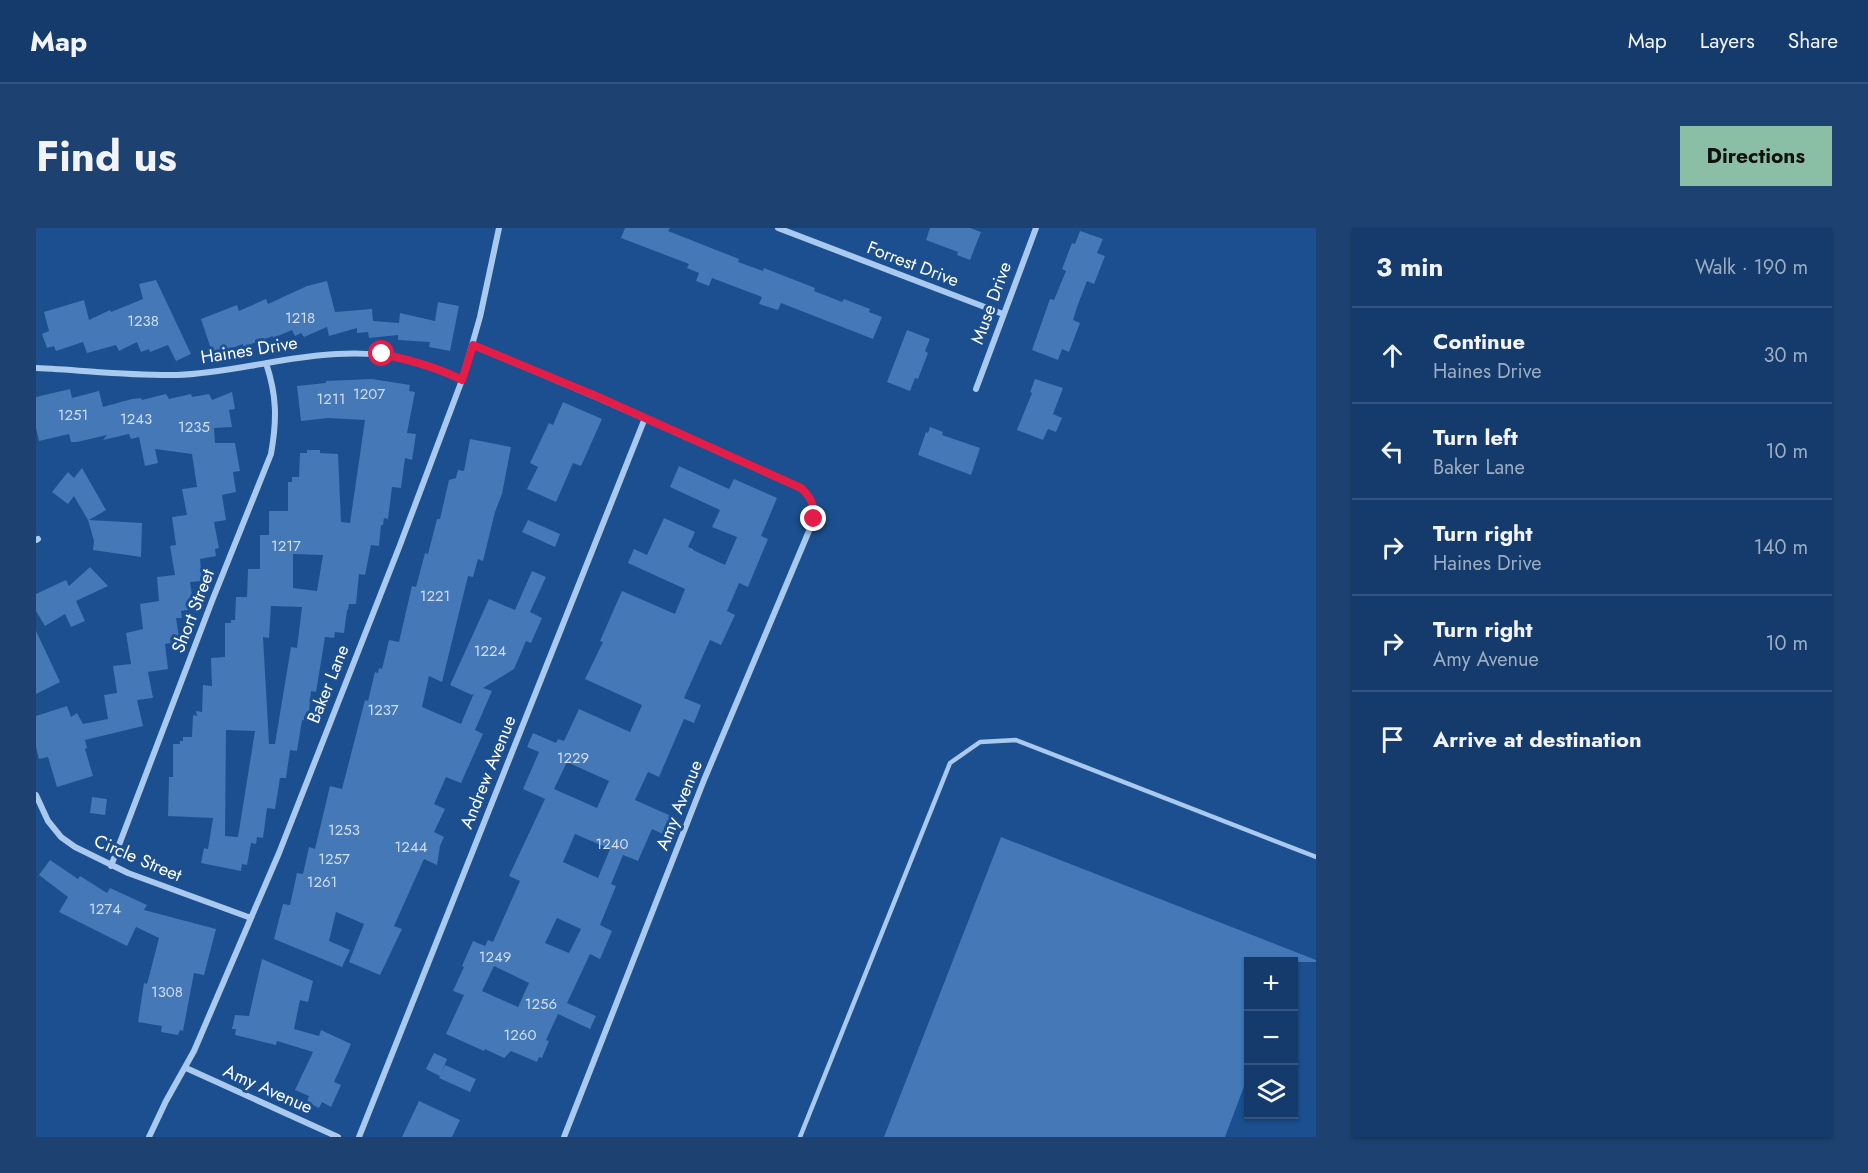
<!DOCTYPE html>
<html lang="en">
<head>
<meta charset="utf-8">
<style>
  :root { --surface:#143b6b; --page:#1d4271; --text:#f1f3f6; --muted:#9dadc1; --line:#33557e; --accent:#8abfa5 }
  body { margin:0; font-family:Jost,sans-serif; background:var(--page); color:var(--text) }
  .controls { position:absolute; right:18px; bottom:18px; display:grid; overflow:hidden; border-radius:0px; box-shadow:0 2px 4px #0004 }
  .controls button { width:54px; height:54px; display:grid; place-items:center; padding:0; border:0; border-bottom:2px solid var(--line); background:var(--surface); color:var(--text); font:30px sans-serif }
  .stop { position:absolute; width:18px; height:18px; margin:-14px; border:4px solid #e11d48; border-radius:50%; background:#fff }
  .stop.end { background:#e11d48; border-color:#fff; box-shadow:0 2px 6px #0008 }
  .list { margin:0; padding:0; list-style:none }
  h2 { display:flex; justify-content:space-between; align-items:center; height:78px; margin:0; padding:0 24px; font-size:26px }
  h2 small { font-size:20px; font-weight:400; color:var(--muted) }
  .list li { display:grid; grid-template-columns:39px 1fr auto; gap:18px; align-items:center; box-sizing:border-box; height:96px; padding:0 24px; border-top:2px solid var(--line) }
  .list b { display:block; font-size:22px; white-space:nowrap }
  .list p { margin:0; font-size:20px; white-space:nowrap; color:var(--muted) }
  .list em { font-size:20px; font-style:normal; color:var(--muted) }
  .icon { flex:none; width:33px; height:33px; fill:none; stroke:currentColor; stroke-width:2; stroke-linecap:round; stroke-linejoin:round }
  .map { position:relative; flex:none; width:1280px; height:909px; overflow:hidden; border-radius:0px }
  header { display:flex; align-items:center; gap:36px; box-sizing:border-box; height:84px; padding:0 30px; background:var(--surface); border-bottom:2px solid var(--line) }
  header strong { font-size:28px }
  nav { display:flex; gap:33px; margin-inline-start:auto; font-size:21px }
  .intro { display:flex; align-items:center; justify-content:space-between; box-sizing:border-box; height:144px; padding:0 36px }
  h1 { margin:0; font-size:42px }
  .button { padding:15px 27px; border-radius:0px; background:var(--accent); color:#111; font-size:21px; font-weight:700 }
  main { display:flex; gap:36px; padding:0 36px }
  aside { flex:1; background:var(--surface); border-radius:0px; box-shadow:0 2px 4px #0004 }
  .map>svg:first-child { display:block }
  .building { fill:#4478b7; fill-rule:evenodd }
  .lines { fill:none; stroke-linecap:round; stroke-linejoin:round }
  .service { stroke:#a9c9ee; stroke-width:4.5 }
  .minor { stroke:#a9c9ee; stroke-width:6 }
  .route { stroke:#e11d48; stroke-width:8 }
  .labels { text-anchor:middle; stroke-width:6; stroke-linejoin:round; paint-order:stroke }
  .number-label { font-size:15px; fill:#d0dded }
  .street-label { font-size:18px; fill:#fff; stroke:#1b4f8f }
</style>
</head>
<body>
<header>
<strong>Map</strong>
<nav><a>Map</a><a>Layers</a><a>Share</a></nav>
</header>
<div class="intro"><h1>Find us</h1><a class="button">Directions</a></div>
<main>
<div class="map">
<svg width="1280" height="909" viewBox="0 0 1280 909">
  <rect width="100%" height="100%" fill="#1b4f8f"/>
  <!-- building -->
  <path class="building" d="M589 0H634L632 3 703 31 702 34 727 43 728 40 779 60 778 63 806 74 808 71 834 81 833 84 846 89 837 111 745 75 742 82 723 76 726 69 676 50 673 58 660 53 663 45 651 40 653 36 585 10Z
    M894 0H934L945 4 934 32 921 27 922 24 890 12Z
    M1044 3 1067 11 1061 25 1069 28 1058 56 1051 53 1041 79 1037 92 1044 95 1033 124 1026 121 1022 132 996 122 1014 71 1018 72 1030 43 1026 41 1036 15 1039 16Z
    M120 52 155 126 140 133 132 117 114 124 113 121 105 124 101 114 83 123 80 117 51 125 47 114 20 123 18 118 11 120 6 106 13 103 8 84 48 72 53 92 74 82 75 84 107 71 103 56Z
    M291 53 299 84 336 81 337 93 363 95 364 85 399 93 402 74 423 78 414 123 393 119 394 114 362 112V107L333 110 332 104 321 105V100L293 108 291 99 268 109 265 105 259 108 256 102 237 110V108L207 119V116L177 127 165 91 201 77 203 83 230 71 232 76 271 58Z
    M871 102 894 111 889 123 892 125 882 151 879 150 874 163 851 154Z
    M336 151 374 157 373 163 379 164 371 205 380 206 376 232 369 230 365 260 356 259 352 291 348 290 347 297H345L343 318 335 317 329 347 323 346 320 376H313L312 382H311L308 405 299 404 298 410 289 409 280 464 275 463 272 493 266 492 261 523 254 522 250 550H244L239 581 231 580 227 610 221 609 220 616 215 615 211 637 206 636 205 643 165 635 168 620 172 621 177 590 132 588 133 549H137V516H144V513H147V509H156L157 487 161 488 160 483 166 484 167 457 176 458 175 430 189 429V395H195V392H199L200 369H211L212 341H224V307H233V283H252V254H256V249H263L264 225H271V222H284V225L302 226 305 294 314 295 329 192 292 190 265 193 261 158 290 155V153ZM257 326 287 327 281 363 257 360ZM235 378 266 379 261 420 255 419 239 516H233L227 409 233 410ZM190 502 219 503 202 609 189 608Z
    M999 151 1027 160 1017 186 1026 190 1020 204 1012 201 1007 212 981 202 996 165 994 164Z
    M34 161 36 170 63 163 67 179 96 171 105 170 106 172 130 166 133 171 155 166 156 169 173 166 176 172 196 164 199 181 193 182 196 199 178 200 179 215H199L204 243 197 244 200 264 186 267 190 292 178 294 183 320 179 321 180 328 164 331 166 353 154 354 158 381 145 383 146 390H140L143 409 134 410 135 415 129 416 132 441 112 444 117 470 101 472 107 498 49 512 51 520 49 521 57 548 21 559 12 529 3 531 0 519V488L31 478 35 489 41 485 47 496 72 491 68 467 81 465 77 438 95 436 90 405 107 401 104 376 123 373 121 349 139 347 134 318 140 317 136 289 151 287 146 261 161 259 156 226 119 221 122 235 109 238 103 209 95 211 93 206 67 212 71 207 41 214H35L33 206 3 213 0 200V169Z
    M527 174 566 191 545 238 537 235 520 274 491 261 502 239 494 235 513 195 517 197Z
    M894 199 907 204 906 207 944 220 935 247 882 227 890 204 892 205Z
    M434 211 475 219 466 266 459 284 447 333 442 331 437 349 432 348 406 454 393 448 386 479 425 496 438 465 436 467 414 457 453 371 479 382 496 343 510 349 494 384 506 390 495 415 490 413 478 441 447 460 456 463 439 502 447 506 425 555 410 549 398 576 409 581 398 604 408 609 404 618 401 637 388 631 358 698 366 701 344 747 313 734 328 696 300 684 293 713 314 722 306 739 238 711 247 676 254 677 261 645 267 646 273 619 279 621 294 558 306 561 329 472 332 473 339 444 342 445 343 440 346 441 353 412 363 414 376 358 380 359 389 325 392 326 401 291H404L413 252 420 250 422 242 428 243Z
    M643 238 693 261 698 251 741 270 725 308 732 311 712 359 703 355 691 383 699 387 685 417 674 412 648 470 665 477 658 495 648 491 623 549 612 544 599 572 635 588 627 606 616 601 602 633 587 627 575 656 580 658 564 697 576 703 564 731 554 726 531 775 560 788 554 801 522 786 510 812 513 813 506 830 503 829 501 834 475 823 468 830 449 821 448 823 410 806 428 767 417 763 428 739 426 738 437 713 449 718 452 712 457 714 484 653 473 648 509 571 487 561 503 524 491 519 497 505 520 515 522 511 528 513 543 481 594 504 606 477 549 451 567 414 564 413 586 363 639 386 649 361 592 335 598 321 611 327 628 290 659 304 652 319 657 321V322L689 337 701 309 676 299 684 282 634 259ZM531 534 573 553 561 580 518 561ZM539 606 574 621 562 650 527 634ZM521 690 545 701 533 725 509 715ZM458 738 493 755 482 779 446 763Z
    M46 240 70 282 53 292 106 295 105 329 57 322 58 313 52 292 38 268 32 276 16 264 32 244 38 250Z
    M492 292 524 306 519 319 486 304Z
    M54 339 72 358 40 373 49 393 35 399 29 386 9 398 0 383V366L30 352 33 358Z
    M0 403 24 454 0 466Z
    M56 569 71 571 69 587 54 585Z
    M965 609 1280 732V734H1212V848L1189 909H848Z
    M14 632 42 651 44 648 71 665 74 660 111 677 108 682 180 701 168 747 158 745 147 803 144 802 142 807 125 804 126 798 102 794 108 755 111 756 123 710 100 699 91 718 23 684 32 669 3 647Z
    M226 731 277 753 272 774 264 772 258 801 283 808 285 802 315 816 298 854 305 857 295 879 286 874 283 880 271 874 273 868 259 862 277 824 241 813 240 817 199 807 200 801H196L199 787 213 788Z
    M398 825 411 831 404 848 390 841Z
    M409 837 440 851 434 864 403 850Z
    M383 873 424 892 416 909H366Z"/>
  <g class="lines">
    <!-- service -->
    <path class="service" d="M764 909 914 535 944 514 980 512 1280 629"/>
    <!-- minor -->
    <path class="minor" d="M742 0 967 86
      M437 117 560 169 765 260C775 269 779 278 778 291L668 552 528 909
      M0 140C47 142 94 148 141 147 172 146 201 140 231 135 304 122 358 118 426 152
      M940 161 1000 0
      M0 312 2 311
      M0 567 12 593 25 609 39 619 92 645 215 690
      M75 638 176 373 235 226C241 192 241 168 230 135
      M150 840 302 909
      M113 909 130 873 158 823 215 690 243 625 364 317 426 152 444 89 463 0
      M323 909 609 190"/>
  </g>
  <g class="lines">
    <!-- route -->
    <path class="route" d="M346 126C374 132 401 139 426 152L437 117 560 168 765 260C775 269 779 278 778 291"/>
  </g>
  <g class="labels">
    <!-- number labels -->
    <g class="number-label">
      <text x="264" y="95">1218</text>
      <text x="107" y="98">1238</text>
      <text x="333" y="171">1207</text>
      <text x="295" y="176">1211</text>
      <text x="37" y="192">1251</text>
      <text x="100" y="196">1243</text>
      <text x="158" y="204">1235</text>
      <text x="250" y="323">1217</text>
      <text x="399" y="373">1221</text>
      <text x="454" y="428">1224</text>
      <text x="347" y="487">1237</text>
      <text x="537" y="535">1229</text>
      <text x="308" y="607">1253</text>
      <text x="576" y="621">1240</text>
      <text x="375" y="624">1244</text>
      <text x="298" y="636">1257</text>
      <text x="286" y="659">1261</text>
      <text x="69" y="686">1274</text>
      <text x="459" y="734">1249</text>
      <text x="131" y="769">1308</text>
      <text x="505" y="781">1256</text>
      <text x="484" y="812">1260</text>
    </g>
    <!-- street labels -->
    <g class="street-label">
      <text transform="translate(877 36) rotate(21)" y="6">Forrest Drive</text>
      <text transform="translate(955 75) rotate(-70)" y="6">Muse Drive</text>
      <text transform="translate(213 122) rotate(-9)" y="6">Haines Drive</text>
      <text transform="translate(157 383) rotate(-69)" y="6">Short Street</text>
      <text transform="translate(292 456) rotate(-68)" y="6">Baker Lane</text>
      <text transform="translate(452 544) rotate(-68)" y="6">Andrew Avenue</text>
      <text transform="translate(643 577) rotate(-68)" y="6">Amy Avenue</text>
      <text transform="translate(102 630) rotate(23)" y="6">Circle Street</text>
      <text transform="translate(232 861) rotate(24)" y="6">Amy Avenue</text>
    </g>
  </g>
</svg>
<div class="controls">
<button>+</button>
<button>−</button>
<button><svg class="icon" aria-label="layers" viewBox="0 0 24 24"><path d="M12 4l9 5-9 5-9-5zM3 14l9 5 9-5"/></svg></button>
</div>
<div class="stop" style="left:346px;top:126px"></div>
<div class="stop end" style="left:778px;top:291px"></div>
</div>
<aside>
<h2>3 min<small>Walk · 190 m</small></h2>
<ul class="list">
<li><svg class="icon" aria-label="ahead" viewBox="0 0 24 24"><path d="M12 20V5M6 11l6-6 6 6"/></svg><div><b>Continue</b><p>Haines Drive</p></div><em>30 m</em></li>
<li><svg class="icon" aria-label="left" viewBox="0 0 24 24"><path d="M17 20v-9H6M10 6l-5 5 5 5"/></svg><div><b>Turn left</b><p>Baker Lane</p></div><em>10 m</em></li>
<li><svg class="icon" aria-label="right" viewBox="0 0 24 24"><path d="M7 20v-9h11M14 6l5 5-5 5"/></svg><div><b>Turn right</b><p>Haines Drive</p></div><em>140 m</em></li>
<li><svg class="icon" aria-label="right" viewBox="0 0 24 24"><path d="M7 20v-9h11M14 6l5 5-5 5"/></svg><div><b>Turn right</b><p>Amy Avenue</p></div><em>10 m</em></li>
<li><svg class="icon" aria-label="arrive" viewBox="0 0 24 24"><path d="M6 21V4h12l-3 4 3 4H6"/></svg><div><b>Arrive at destination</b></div></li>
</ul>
</aside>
</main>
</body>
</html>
